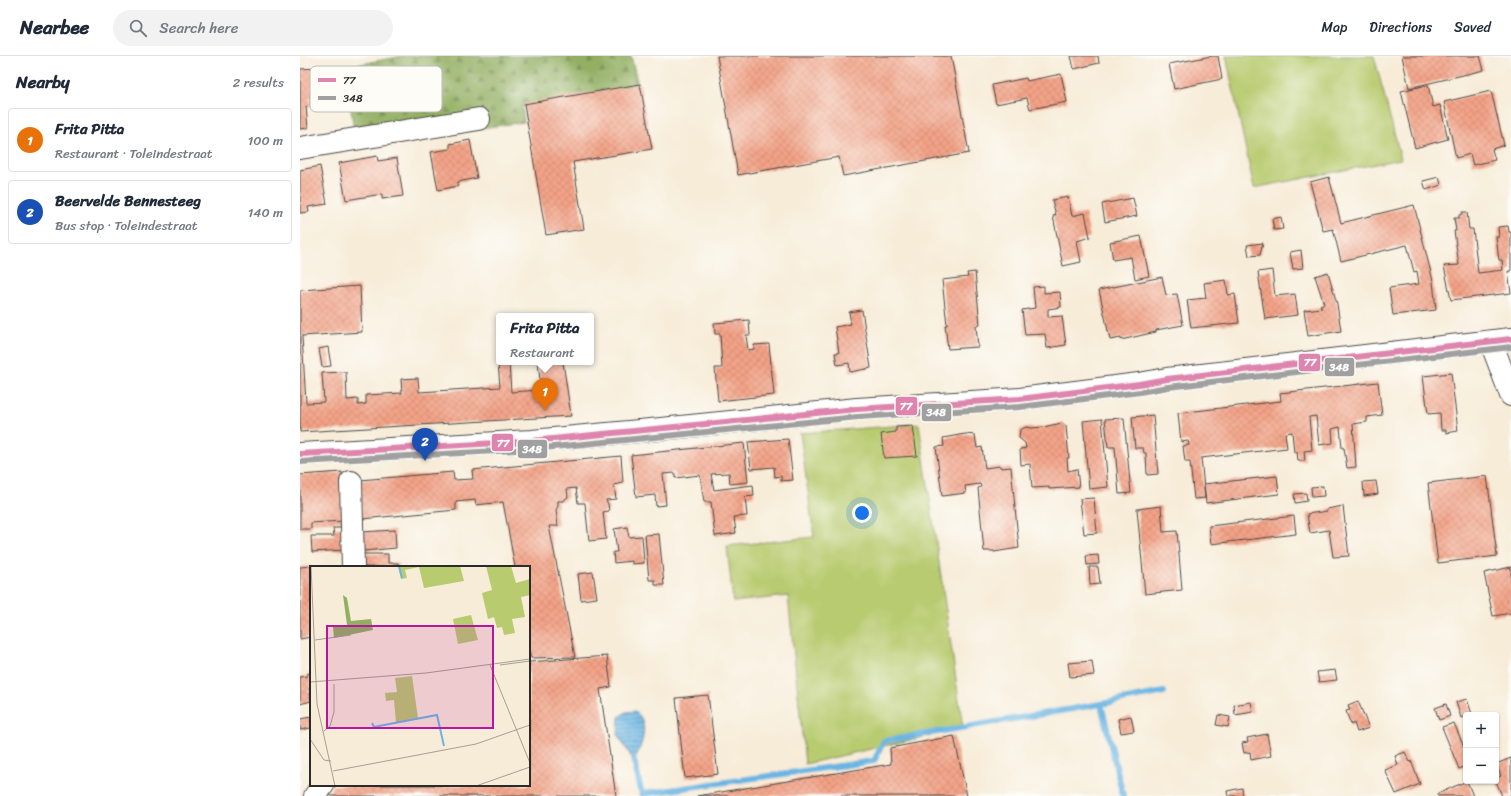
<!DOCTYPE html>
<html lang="en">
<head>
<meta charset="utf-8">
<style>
  :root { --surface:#fff; --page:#f2f2f3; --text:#1f2937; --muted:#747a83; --line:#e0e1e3; --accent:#2563eb }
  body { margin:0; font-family:Sriracha,sans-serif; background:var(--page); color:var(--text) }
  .controls { position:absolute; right:12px; bottom:12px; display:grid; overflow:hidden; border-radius:4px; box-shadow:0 1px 3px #0004 }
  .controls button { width:36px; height:36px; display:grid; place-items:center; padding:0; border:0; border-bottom:1px solid var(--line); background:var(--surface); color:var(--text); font:20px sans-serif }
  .you { position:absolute; left:562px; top:457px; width:14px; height:14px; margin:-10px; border:3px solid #fff; border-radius:50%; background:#1a73e8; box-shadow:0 0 0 6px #1a73e833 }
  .badge { display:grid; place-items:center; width:26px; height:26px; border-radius:50%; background:var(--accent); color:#fff; font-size:13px; font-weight:700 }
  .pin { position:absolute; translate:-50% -33px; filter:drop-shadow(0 1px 2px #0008) }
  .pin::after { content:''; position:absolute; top:21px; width:14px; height:12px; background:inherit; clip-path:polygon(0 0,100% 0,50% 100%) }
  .popup { position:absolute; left:196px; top:257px; width:98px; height:52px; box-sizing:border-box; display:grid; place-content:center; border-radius:4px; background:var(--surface); filter:drop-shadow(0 1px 3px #0005); font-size:13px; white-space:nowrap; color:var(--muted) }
  .popup b { font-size:15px; color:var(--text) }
  .popup::after { content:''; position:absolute; left:50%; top:100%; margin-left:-8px; border:8px solid transparent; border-top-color:var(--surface) }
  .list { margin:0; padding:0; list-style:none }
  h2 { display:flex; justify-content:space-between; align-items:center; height:52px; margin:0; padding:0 16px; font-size:17px }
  h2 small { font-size:13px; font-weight:400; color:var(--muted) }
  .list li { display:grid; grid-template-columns:26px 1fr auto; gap:12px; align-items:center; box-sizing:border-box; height:64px; margin:0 8px 8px; padding:0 8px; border:1px solid var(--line); border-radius:4px }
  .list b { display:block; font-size:15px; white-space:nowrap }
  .list p { margin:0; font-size:13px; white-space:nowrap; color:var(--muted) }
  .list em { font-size:13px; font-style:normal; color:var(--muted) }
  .icon { flex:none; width:22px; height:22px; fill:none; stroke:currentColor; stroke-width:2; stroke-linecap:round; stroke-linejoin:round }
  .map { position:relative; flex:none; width:1211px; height:740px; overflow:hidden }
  header { display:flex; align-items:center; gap:24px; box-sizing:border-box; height:56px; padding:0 20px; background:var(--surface); border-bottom:1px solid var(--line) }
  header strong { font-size:19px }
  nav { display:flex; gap:22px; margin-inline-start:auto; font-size:14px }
  .search { width:280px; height:36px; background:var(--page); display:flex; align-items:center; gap:10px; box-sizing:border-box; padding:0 14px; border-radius:22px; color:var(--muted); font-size:15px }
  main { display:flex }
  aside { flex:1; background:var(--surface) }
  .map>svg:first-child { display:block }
  .grass { fill:#b8cb6f; stroke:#727b4d }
  .forest { fill:url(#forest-firs); stroke:#5e6d46 }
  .water { fill:url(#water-rules); stroke:#4b7087 }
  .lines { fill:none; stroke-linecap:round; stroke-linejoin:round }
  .stream { stroke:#6bb5e3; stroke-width:6 }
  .building { fill:url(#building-cross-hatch) }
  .minor-casing { stroke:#4a4845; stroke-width:24 }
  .minor { stroke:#fff; stroke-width:22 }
  .bus-1-casing { stroke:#fdfcf7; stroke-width:9 }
  .bus-2-casing { stroke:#fdfcf7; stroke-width:9 }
  .bus-1 { stroke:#dd85ae; stroke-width:6 }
  .bus-2 { stroke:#a0a0a0; stroke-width:6 }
  .inset-river { fill:none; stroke:#6bb5e3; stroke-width:2 }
  .inset-road { fill:none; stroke:#a59f93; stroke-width:1 }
  .view { fill:#b5179e; fill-opacity:0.15; stroke:#b5179e; stroke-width:2 }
  .inset-edge { fill:none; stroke:#2b2b2b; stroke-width:2 }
  .key { fill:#fdfcf7; stroke:#bebdba; stroke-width:1 }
  .key-label { font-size:11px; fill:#2b2b2b }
  .line-badge { stroke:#fdfcf7; stroke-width:1.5 }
  .badge-label { font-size:11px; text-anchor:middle; font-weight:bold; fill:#fff }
</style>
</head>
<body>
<header>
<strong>Nearbee</strong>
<div class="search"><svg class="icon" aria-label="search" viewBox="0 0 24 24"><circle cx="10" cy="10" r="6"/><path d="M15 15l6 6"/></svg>Search here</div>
<nav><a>Map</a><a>Directions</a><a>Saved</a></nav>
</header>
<main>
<aside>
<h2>Nearby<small>2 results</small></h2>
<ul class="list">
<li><span class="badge" style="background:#e8710a">1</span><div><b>Frita Pitta</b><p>Restaurant · Toleindestraat</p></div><em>100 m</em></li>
<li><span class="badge" style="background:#1a4fb4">2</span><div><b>Beervelde Bennesteeg</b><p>Bus stop · Toleindestraat</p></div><em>140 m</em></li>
</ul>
</aside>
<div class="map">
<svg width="1211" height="740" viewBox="0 0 1211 740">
  <defs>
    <pattern id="forest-firs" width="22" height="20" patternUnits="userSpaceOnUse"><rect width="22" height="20" fill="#92af62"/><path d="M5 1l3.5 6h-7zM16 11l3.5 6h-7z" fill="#778f51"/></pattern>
    <pattern id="water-rules" width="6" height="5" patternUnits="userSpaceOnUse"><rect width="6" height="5" fill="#6bb5e3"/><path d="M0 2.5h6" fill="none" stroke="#5893b8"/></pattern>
    <pattern id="building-cross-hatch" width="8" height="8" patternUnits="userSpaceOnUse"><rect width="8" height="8" fill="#f3a387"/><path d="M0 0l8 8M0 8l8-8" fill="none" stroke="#d08c75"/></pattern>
  </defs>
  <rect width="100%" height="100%" fill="#fdfcf7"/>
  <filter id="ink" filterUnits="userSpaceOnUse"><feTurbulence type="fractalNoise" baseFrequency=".025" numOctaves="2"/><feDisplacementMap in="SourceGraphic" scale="8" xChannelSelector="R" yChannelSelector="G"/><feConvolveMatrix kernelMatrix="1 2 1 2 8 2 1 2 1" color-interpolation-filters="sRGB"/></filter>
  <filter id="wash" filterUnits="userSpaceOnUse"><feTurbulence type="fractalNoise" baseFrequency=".012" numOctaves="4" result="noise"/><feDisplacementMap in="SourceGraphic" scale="16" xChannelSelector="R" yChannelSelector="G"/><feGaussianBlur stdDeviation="0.9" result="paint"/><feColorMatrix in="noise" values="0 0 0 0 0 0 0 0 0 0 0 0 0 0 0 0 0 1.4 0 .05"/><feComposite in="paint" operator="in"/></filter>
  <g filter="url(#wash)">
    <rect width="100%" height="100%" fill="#f7ecd8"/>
    <!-- grass -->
    <path class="grass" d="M926 0H1074L1101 103 954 132Z
      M619 368 663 672 505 708 488 540 433 546 427 490 514 481 500 377Z"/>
    <!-- forest -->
    <path class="forest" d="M103 0H331L338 29 222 50 224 66 56 90 45 11Z"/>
    <!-- water -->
    <path class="water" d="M335 655C337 657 340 659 341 662 348 674 340 694 334 705L318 680 319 661 326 656Z"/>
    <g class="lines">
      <!-- stream -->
      <path class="stream" d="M801 648 864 636
        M334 705 342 738 574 705 584 685 801 648 823 740"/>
    </g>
    <g id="blocks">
      <!-- building -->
      <path class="building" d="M417 0H651L669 97 543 120 539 101 438 119Z
        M771 0H798L799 7 774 13Z
        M912 0H918L922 23 874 33 869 8Z
        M1102 0H1180L1184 14 1109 32Z
        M38 11 39 23 24 24 25 38 10 40 11 50 6 51 8 72 0 73V13Z
        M761 18 767 46 730 53 727 42 696 48 692 29 726 22 727 25Z
        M340 28 352 93 273 106 284 173 246 179 224 48Z
        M1128 29 1133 51 1140 49 1148 83 1115 92 1101 35Z
        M1191 35 1204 89 1192 93 1195 104 1173 109 1170 98 1156 102 1144 46Z
        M170 84 177 122 158 126V130L138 134 131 96 150 93V88Z
        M77 100 78 105 97 102 103 140 82 143V138L46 144 39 107Z
        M20 110 27 148 8 151 9 156 0 157V114Z
        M1029 121 1041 167 1114 149 1133 225 1136 254 1093 259 1089 232 1119 228 1117 215 1114 216 1107 189 1041 205 1033 173 1023 175 1010 126Z
        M1139 121 1141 129 1126 134 1123 125Z
        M768 141 772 160 785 157 790 181 777 185 781 206 763 210 753 160 756 159 752 144Z
        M833 142 837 160 805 166 802 148Z
        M1162 156H1167L1169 173H1173L1178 217 1203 214 1202 204H1199L1196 181H1199L1198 171 1208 170 1209 176H1211V215H1208L1211 237 1151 244 1144 210 1159 209 1154 175H1156L1154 162H1159V159L1162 158Z
        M981 161 983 173 974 174 972 163Z
        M841 180 849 220 835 223 831 201 813 204 810 186Z
        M963 187 960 199 949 200 947 189Z
        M1001 194 1003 212 993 213 990 196Z
        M972 214 975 240 995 238 998 259 965 263 958 216Z
        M675 216 680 269 676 270 678 291 648 293 645 269H647L642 224 668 221 667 217Z
        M1028 216 1037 248 1041 275 1008 280 1004 254 1022 252 1020 249 1024 248 1015 220Z
        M862 221 866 239 877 238 883 269 856 274V276L821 284V282L810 284 799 234Z
        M926 224 928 239 935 238 939 267 891 272 887 244 906 242 904 227Z
        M60 230 62 276 2 280 6 347 24 346 22 317 46 316 47 344 58 343V349L66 348V339L102 337 101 323 118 322 119 336 200 331 198 306H209L211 336 241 334 238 306H263L271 360 0 376V234Z
        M744 230V237L760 236 761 251 748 253V261L762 260 766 289 747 292 745 278 725 279 722 254 735 252 733 231Z
        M562 254 571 312 550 316 549 307 537 309 535 297H539L535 271 551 268 549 256Z
        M449 264 450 279H446L448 294 454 293V289L469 288 474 339 418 345 415 312H422L420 278H415L414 267Z
        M28 291 31 310 22 311 19 293Z
        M1151 317 1158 375 1146 377V374H1141L1140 357 1128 358 1123 320Z
        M1078 326 1082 359 1067 361V366L1053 368 1056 411 1047 412 1044 392H1042L1040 371 1032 373 1033 387 1019 389 1016 360 1009 361 1012 394 1004 395 1005 405H998L997 396H994L992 376 985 377 987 392 901 402 905 442 894 443 890 406H885L883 390 889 389 888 385 881 386 878 357 981 345 980 337Z
        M853 359 858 418 847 419 846 397H844L843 392H835L832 361Z
        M824 362 831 437 819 438 815 391H808L805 363Z
        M802 363 808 431 789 433 783 365Z
        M762 367 766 370 769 402H767L768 415 777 413 779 431 749 433V431L732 432 730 408 721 409 720 393 726 392 725 387 719 382 720 374 726 371 732 372 743 371Z
        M613 370 617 400 584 402 581 378 596 376V371Z
        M665 378 675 379 677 392 682 391 685 412 700 410 701 412 711 411 719 492 694 496V495H684L678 432 681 431 680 428 665 430 666 437 642 440 636 391 644 390 643 382Z
        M488 383 493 424 481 425V420L475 421 474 411 451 413 448 386Z
        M444 387 448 426 430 428 429 417 411 418 414 434 453 429 454 440 445 441 447 460 434 461 436 477 415 480 411 446H404L400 419 375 422V417L363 418 366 449 356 450 355 439 336 441 331 399Z
        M321 400 323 427 314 429 316 443 306 444 308 448 309 455 303 456 306 483 289 485 285 447H278L276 432 267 433 268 441 266 442 264 445H258V450L256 454 258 470H249L275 601 231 602 229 592V511H215L203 446 176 449 175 444 156 446V454L62 463 60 424 153 416 154 424 173 423 172 414Z
        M42 416 43 465 11 467V473H0V419Z
        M977 420 979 438 906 447 904 428Z
        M1187 420 1197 500 1138 507 1128 427Z
        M1076 425 1078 438 1064 440 1063 426Z
        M1023 430 1024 440 1012 441 1011 431Z
        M1006 437 1007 445 995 447 994 438Z
        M794 442 797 477 784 478 780 443Z
        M861 450 863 476 877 475 882 534 845 538 837 453Z
        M1043 450 1049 500 1033 501 1029 474 1010 477 1007 458 1027 455V453Z
        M994 460 996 478 911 488 909 470Z
        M327 471 329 481 342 480 344 507 332 508V505L314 507 313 496H317L314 473Z
        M33 472H44L45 494 12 496 11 480H34Z
        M95 474 96 492 63 495 62 476Z
        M359 478 364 529H355V524H349L345 479Z
        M63 498H88V507H98L99 511H63Z
        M798 499 799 508 787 509 786 500Z
        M11 510V581L0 583V511Z
        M789 511H798L800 528 790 529Z
        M1211 511V557L1193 560 1184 517Z
        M293 516 297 542 281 544 278 518Z
        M307 600 311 631 300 633 316 740H31L30 736 32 729H229V606Z
        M792 605 794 619 770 621 768 607Z
        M1035 614 1037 624 1019 626 1017 616Z
        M11 617V632H9L11 645 0 648V621L7 620V618Z
        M408 639 418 718 385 722 376 642Z
        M1167 643 1172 658 1166 659 1161 662 1156 646Z
        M1058 645 1069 672 1057 676 1054 667 1051 669 1046 655 1050 654 1048 649Z
        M951 646 953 656 935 659 934 649Z
        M1146 648 1150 660 1139 664 1135 652Z
        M918 659 930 661 928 671 916 669Z
        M831 660 834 675 821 677 818 663Z
        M11 661V672L0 674V663Z
        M1154 667 1166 696V710L1159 713 1142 671Z
        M967 678 971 700 951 704 950 696 944 697 942 687 948 686 947 682Z
        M654 680 667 740H397L591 708 590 692Z
        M1105 696 1110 706 1111 705 1120 728 1096 738 1085 714 1098 709 1095 700Z
        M1211 702V740H1202L1196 725V722L1201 720 1196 708Z
        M1167 725 1173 740H1138L1137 738Z
        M942 732 943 740H928L927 735Z"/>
    </g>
  </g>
  <g filter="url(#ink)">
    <use href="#blocks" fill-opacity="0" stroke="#4a4845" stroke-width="1"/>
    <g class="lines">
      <!-- minor casing -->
      <g class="minor-casing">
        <path id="minor" d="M0 92 179 63
          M1191 286 1211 339
          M0 398 232 385 361 373 557 353 720 343 839 328 867 323 1211 283
          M51 426 53 511
          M15 740 23 729"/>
      </g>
      <!-- minor -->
      <use href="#minor" class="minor"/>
      <!-- bus-1 casing -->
      <g class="bus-1-casing">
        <path id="bus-1" d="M0 398 232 385 557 353 720 343 839 328 867 323 1211 283"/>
      </g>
      <!-- bus-2 casing -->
      <g class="bus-2-casing">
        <path id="bus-2" d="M0 406 233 393 558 361 720 351 840 336 868 331 1211 291"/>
      </g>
      <!-- bus-1 -->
      <use href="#bus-1" class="bus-1"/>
      <!-- bus-2 -->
      <use href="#bus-2" class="bus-2"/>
    </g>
  </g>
  <!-- overview -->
  <g transform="translate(10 510)">
    <rect width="220" height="220" fill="#f7ecd8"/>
    <path d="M88 0H150L154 15 114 22 109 1 95 4 97 12 91 13ZM176 0H201L206 17 220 13V29L211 31 215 51 202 53 205 67 194 69 192 61 187 62 184 51 178 53 172 27 182 24ZM161 49 168 74 148 78 143 53ZM102 110 108 152 86 157 84 134 76 135 75 127 87 126 85 112Z" fill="#b8cb6f"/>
    <path d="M33 29 37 32 41 55 61 53 63 64 24 72 23 61 37 59Z" fill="#92af62"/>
    <path class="inset-river" d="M89 0 92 12M62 157 64 161 127 149 134 180"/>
    <path class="inset-road" d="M1 0 7 138 25 220M5 74 41 69M180 99 220 197M190 99 220 95M0 116 116 107 220 93M14 165 20 160 24 146V118M0 173 14 194 21 195M23 205 166 178 220 159M166 220 220 201"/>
    <path class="view" d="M17 60H183V162H17Z"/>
    <rect width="220" height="220" class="inset-edge"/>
  </g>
  <!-- legend -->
  <rect x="10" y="10" width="132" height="46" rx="6" class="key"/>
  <rect x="18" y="22" width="18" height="4" fill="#dd85ae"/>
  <rect x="18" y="40" width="18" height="4" fill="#a0a0a0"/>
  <g class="key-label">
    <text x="43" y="28">77</text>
    <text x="43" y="46">348</text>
  </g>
  <g class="line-badge">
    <rect x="998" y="297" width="23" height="19" rx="4" fill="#dd85ae"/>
    <rect x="1024" y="301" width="31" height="20" rx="4" fill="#a0a0a0"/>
    <rect x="595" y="340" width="23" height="20" rx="4" fill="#dd85ae"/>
    <rect x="621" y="347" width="31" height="19" rx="4" fill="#a0a0a0"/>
    <rect x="191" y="377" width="23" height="19" rx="4" fill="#dd85ae"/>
    <rect x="217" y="383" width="31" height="20" rx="4" fill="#a0a0a0"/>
  </g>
  <g class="badge-label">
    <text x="1010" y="310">77</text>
    <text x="1039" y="315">348</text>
    <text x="606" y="354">77</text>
    <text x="636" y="360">348</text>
    <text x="203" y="391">77</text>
    <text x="232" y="397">348</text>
  </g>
</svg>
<div class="controls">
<button>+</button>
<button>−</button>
</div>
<div class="you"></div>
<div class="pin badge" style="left:245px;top:355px;background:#e8710a">1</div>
<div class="popup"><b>Frita Pitta</b>Restaurant</div>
<div class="pin badge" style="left:125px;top:405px;background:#1a4fb4">2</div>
</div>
</main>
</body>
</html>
